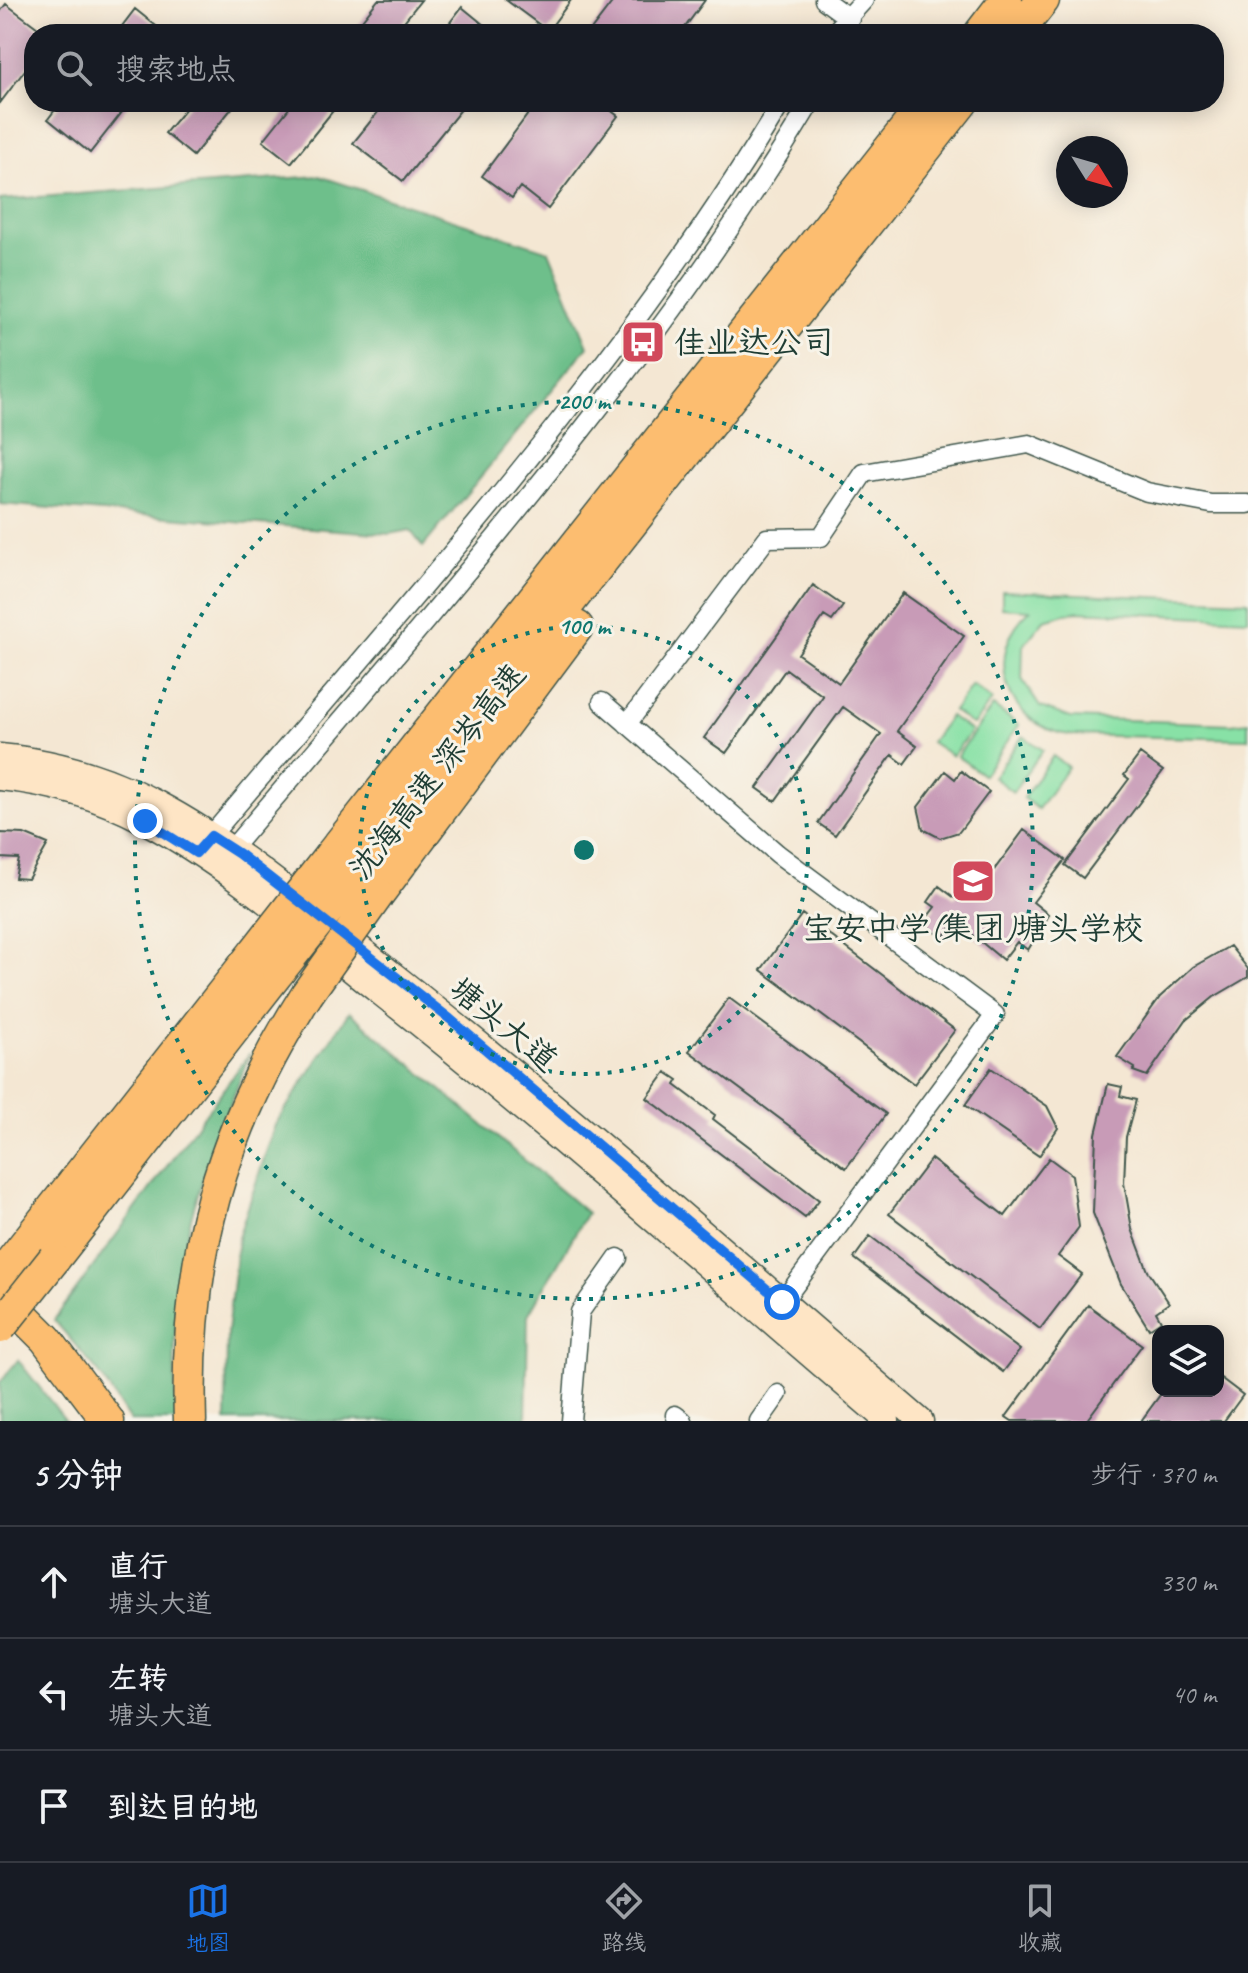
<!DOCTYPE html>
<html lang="zh">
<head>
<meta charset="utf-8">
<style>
  :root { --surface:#171b24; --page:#20242c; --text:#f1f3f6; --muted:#9ea1a6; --line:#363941; --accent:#1a73e8 }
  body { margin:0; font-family:Caveat,"LXGW WenKai TC",sans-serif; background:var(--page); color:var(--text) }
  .controls { position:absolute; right:24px; bottom:24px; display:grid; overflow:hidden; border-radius:16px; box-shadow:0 4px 20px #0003 }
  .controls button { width:72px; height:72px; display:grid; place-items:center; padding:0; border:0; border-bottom:2px solid var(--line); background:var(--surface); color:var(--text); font:40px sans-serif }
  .compass { position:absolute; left:1056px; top:136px; width:72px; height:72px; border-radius:50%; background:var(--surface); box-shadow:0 4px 20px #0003; rotate:127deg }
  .stop { position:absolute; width:24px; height:24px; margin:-18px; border:6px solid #1a73e8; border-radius:50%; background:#fff }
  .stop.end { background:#1a73e8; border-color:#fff; box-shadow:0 2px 8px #0008 }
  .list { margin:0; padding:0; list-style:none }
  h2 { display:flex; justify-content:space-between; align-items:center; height:104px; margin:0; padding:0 32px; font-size:34px }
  h2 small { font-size:26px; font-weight:400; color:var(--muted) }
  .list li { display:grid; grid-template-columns:52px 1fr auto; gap:24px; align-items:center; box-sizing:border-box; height:112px; padding:0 32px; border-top:2px solid var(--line) }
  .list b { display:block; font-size:30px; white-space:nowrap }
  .list p { margin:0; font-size:26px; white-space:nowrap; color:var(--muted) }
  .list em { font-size:26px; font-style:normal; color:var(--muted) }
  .icon { flex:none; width:44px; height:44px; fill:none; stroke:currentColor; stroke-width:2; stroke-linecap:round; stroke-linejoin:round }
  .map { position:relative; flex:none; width:1248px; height:1421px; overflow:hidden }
  .search { position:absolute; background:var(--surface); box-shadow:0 4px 20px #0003; left:24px; right:24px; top:24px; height:88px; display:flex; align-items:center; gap:20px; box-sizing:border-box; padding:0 28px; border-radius:32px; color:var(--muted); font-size:30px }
  .sheet { height:440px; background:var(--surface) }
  nav { display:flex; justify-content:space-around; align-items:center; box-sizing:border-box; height:112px; border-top:2px solid var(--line); background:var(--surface); font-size:22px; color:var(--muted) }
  nav a { display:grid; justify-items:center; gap:4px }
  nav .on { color:var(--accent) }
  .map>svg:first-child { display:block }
  .green { fill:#88e1a6; stroke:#548f6d; stroke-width:2 }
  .forest { fill:#6ebf8b; stroke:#467e60; stroke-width:2 }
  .building { fill:#c89bb7 }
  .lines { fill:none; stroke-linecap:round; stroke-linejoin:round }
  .minor-casing { stroke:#3f564c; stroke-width:21 }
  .secondary-casing { stroke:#3f564c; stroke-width:27 }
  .motorway-casing { stroke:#3f564c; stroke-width:35 }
  .minor { stroke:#fff; stroke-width:18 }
  .secondary { stroke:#fee5c5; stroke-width:24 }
  .motorway { stroke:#fcbd6f; stroke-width:32 }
  .motorway-bridge-casing { stroke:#3f564c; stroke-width:35; stroke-linecap:butt }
  .motorway-bridge { stroke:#fcbd6f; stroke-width:32 }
  .route { stroke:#1a73e8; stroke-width:10 }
  .ring { fill:none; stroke:#0f766e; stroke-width:4; stroke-dasharray:4 8 }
  .labels { text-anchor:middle; stroke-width:6; stroke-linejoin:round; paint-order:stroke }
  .poi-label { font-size:32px; fill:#1f3d34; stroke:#f7f3e8; text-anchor:start }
  .street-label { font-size:32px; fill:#1f3d34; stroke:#f7f3e8 }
  .centre { fill:#0f766e; stroke:#f7f3e8; stroke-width:4 }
  .ring-label { font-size:24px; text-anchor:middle; font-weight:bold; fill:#0f766e; stroke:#f7f3e8; stroke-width:6; stroke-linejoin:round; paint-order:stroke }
</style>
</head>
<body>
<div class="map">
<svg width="1248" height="1421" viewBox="0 0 1248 1421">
  <rect width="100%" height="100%" fill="#f7f3e8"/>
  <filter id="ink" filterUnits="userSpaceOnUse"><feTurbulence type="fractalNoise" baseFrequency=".0125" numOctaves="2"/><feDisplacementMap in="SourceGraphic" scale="16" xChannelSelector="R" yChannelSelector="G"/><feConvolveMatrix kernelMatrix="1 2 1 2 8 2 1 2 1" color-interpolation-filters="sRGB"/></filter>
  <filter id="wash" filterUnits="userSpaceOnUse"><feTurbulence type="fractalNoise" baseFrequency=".006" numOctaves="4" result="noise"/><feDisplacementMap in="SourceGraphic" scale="32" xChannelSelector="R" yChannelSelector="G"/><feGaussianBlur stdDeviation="1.8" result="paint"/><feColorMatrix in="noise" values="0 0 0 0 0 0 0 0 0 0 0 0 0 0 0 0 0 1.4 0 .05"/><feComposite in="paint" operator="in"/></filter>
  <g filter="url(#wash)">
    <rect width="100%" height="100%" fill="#f4e7d3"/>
    <!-- green -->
    <path class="green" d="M1002 591 1248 601V619L1076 611 1044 620 1023 646 1022 679 1040 707 1071 718 1231 724 1248 722V739L1070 735C1006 727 981 653 1030 610L1002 608Z
      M972 685 992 700 973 725 953 711Z
      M993 706 1019 725 983 775 957 756Z
      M950 716 971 731 952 756 931 742Z
      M1023 736 1043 750 1013 792 993 777Z
      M1053 756 1068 767 1038 809 1023 798Z"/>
    <!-- forest -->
    <path class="forest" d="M319 176 549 251 588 346 423 547 410 530 389 534 0 504V200Z
      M349 1012 587 1213 528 1315 526 1421H226L227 1333 238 1238 275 1125Z
      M250 1053C224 1124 189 1199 180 1274 174 1323 173 1373 177 1421H130L99 1373 54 1320Z
      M18 1360 66 1421H0V1382Z"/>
    <g id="blocks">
      <!-- building -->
      <path class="building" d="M378 0H421L394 34H351Z
        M506 0H571L548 31Z
        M614 0H705L680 34H588Z
        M6 4 46 34H34V58L0 103V12Z
        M462 7 495 34H441Z
        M135 9 166 34H116Z
        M61 102H130L90 153 48 119Z
        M191 102H237L193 156 165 133Z
        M294 102H340L291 163 263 141Z
        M386 102H467L403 181 353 143Z
        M537 102H600L618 116 548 209 520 187 512 198 482 176Z
        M813 585 843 606 832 621 824 616 798 654 839 683 903 593 964 636 897 731 917 746 904 764 892 755 835 835 818 823 881 734 843 707 775 801 757 788 823 696 786 669 726 753 704 738Z
        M1140 754 1163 771 1083 878 1065 865 1129 779 1124 775Z
        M945 771 955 779 961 771 989 792 959 832 940 838 923 829 918 807Z
        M1024 830 1065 860 1033 902 1049 915 1028 950 1017 942 1003 960 956 921 943 938 923 923 935 907 928 902 939 886 955 898 968 882 979 890Z
        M0 833 24 834 48 844 28 879 15 878 19 859 0 858Z
        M802 914 955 1030 914 1084 761 970Z
        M1230 946 1248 969V977L1214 997 1186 1020 1147 1076 1133 1071 1135 1068 1117 1057 1160 997 1193 967Z
        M729 998 886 1114 846 1168 689 1051Z
        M991 1068 1047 1106 1058 1128 1039 1156 965 1105Z
        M666 1072 678 1080 675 1085 715 1115 713 1119 819 1200 805 1218 647 1098Z
        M1108 1084 1122 1087 1120 1096 1136 1100 1126 1137 1124 1183 1132 1229 1148 1271 1169 1303 1156 1312 1161 1321 1149 1329 1121 1284 1093 1213 1096 1134Z
        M1049 1158 1072 1175 1079 1227 1058 1256 1082 1274 1040 1329 889 1214 931 1159 1005 1216Z
        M870 1236 1020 1350 1003 1372 854 1258Z
        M1088 1305 1142 1345 1086 1421H1012L1006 1417Z
        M1218 1376 1243 1395 1224 1421H1141L1163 1391H1218Z"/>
    </g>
  </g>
  <g filter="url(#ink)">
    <use href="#blocks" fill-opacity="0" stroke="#3f564c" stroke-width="2"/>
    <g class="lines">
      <!-- minor casing -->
      <g class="minor-casing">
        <path id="minor" d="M824 0 850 19
          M833 34 864 0
          M602 702 778 854 995 1015 775 1312
          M627 724 767 538 821 537 864 473 1029 444 1147 492 1211 504H1248
          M204 844C406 605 621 371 782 102
          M224 858C429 615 646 377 811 102
          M675 1415 683 1421
          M571 1421 580 1312 618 1258
          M759 1421 778 1394"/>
      </g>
      <!-- secondary casing -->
      <g class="secondary-casing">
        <path id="secondary" d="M0 756C55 761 106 776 155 802 242 848 318 915 395 976 575 1118 747 1272 921 1421
          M0 778C51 783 99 797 144 821 229 866 303 932 379 992 553 1129 718 1277 887 1421"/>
      </g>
      <!-- motorway casing -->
      <g class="motorway-casing">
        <path id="motorway" d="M980 34 1006 0
          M1016 34 1043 0
          M330 856 927 102
          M355 875 962 102
          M378 894 577 627
          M54 1259 279 971
          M0 1276 255 952
          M0 1293 46 1339 108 1421
          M190 1421C185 1257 219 1133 307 994"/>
      </g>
      <!-- minor -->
      <use href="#minor" class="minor"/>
      <!-- secondary -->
      <use href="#secondary" class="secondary"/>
      <!-- motorway -->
      <use href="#motorway" class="motorway"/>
      <!-- motorway-bridge casing -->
      <g class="motorway-bridge-casing">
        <path id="motorway-bridge" d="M255 952 330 856
          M279 971 355 875
          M307 994 378 894
          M0 1327 54 1259"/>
      </g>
      <!-- motorway-bridge -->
      <use href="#motorway-bridge" class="motorway-bridge"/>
    </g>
  </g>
  <g class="lines" filter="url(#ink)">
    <!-- route -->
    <path class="route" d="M145 821 196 853 211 836 239 854 450 1019 782 1302"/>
  </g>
  <!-- distance rings -->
  <g class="ring">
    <circle cx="584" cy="850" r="224"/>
    <circle cx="584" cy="850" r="449"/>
  </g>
  <!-- icons -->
  <defs>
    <g id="bus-square" transform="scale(2.3)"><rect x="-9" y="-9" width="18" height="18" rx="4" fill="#d1495b" stroke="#f7f3e8"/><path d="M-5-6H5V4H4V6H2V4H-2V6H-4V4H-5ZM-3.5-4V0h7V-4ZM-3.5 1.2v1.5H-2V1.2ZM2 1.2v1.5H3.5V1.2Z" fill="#fff"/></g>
    <g id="school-square" transform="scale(2.3)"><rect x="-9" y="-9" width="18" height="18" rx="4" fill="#d1495b" stroke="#f7f3e8"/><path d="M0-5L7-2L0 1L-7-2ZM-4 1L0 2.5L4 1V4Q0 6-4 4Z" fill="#fff"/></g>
  </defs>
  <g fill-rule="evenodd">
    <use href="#bus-square" x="643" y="342"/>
    <use href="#school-square" x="973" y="881"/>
  </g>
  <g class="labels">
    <!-- poi labels -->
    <g class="poi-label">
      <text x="674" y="353">佳业达公司</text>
      <text x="973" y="939" text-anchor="middle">宝安中学(集团)塘头学校</text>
    </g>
    <!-- street labels -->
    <g class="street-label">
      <text transform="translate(437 771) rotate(-52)" y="11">沈海高速 深岑高速</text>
      <text transform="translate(504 1024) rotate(39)" y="11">塘头大道</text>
    </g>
  </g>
  <circle cx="584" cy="850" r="12" class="centre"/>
  <g class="ring-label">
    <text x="584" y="409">200 m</text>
    <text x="584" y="634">100 m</text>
  </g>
</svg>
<div class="controls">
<button><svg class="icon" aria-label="layers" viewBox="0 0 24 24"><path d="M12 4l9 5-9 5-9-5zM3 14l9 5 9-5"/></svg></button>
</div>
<svg class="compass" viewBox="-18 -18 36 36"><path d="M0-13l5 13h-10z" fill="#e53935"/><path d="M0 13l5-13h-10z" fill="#9ea1a6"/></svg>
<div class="stop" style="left:782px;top:1302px"></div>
<div class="stop end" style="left:145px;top:821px"></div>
<div class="search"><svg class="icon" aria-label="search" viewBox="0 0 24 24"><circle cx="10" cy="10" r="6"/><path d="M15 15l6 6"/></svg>搜索地点</div>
</div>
<section class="sheet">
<h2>5 分钟<small>步行 · 370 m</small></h2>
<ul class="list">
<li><svg class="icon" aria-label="ahead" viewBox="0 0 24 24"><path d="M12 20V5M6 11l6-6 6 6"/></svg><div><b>直行</b><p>塘头大道</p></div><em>330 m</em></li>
<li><svg class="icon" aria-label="left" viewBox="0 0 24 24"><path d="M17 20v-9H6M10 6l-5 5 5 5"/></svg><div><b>左转</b><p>塘头大道</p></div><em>40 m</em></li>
<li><svg class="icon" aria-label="arrive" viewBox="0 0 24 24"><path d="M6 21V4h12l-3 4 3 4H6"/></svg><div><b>到达目的地</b></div></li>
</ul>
</section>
<nav>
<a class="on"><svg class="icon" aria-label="map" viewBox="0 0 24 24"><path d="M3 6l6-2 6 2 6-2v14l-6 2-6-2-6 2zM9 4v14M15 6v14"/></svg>地图</a>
<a><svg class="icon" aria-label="directions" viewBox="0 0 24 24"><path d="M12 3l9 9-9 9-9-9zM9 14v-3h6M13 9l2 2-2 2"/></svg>路线</a>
<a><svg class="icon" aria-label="saved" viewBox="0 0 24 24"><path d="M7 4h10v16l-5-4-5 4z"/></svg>收藏</a>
</nav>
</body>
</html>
